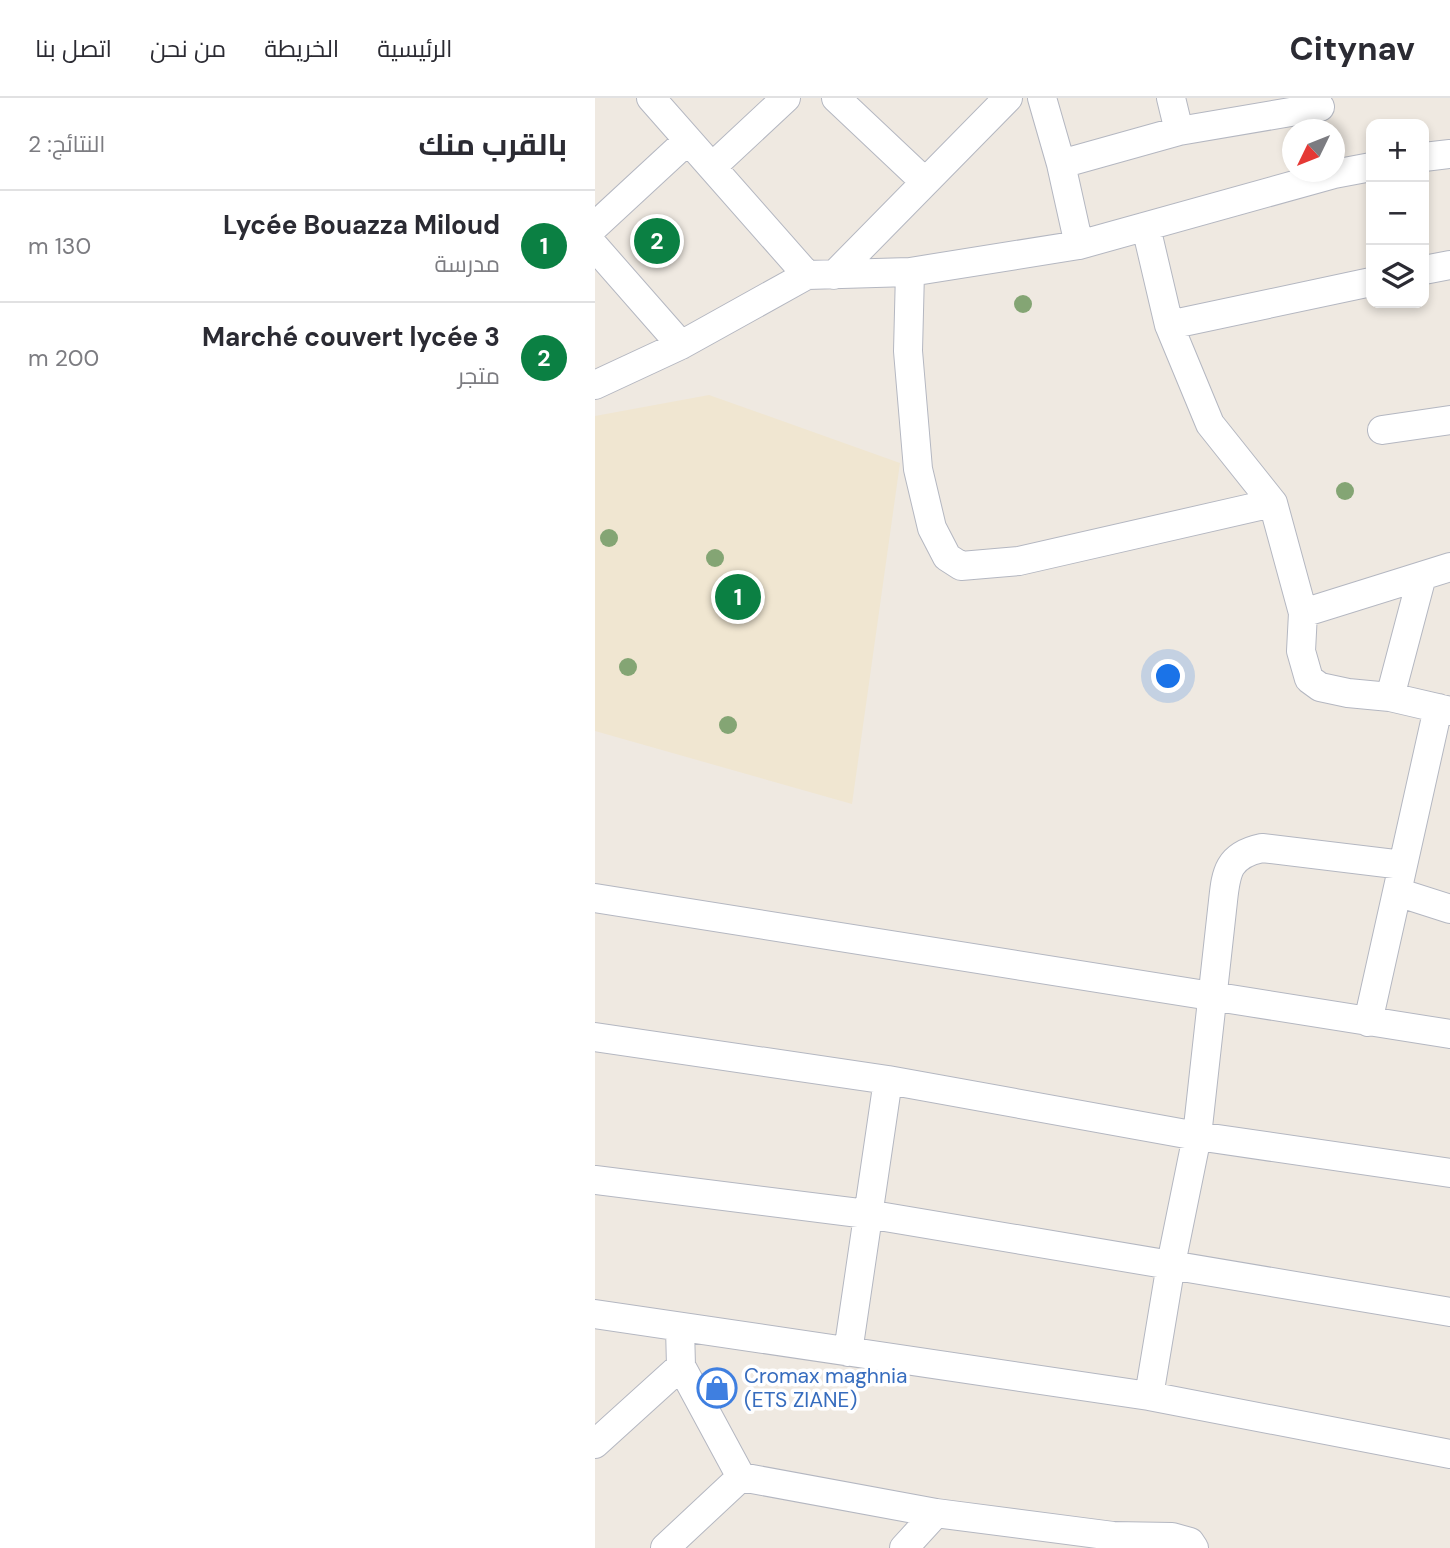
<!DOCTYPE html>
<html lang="ar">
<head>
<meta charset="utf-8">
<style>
  :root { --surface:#fff; --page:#f7f7f7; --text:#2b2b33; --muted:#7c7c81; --line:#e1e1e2; --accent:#0b8043 }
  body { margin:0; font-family:"DM Sans",Cairo,sans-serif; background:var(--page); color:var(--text); direction:rtl }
  .controls { position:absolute; right:21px; top:21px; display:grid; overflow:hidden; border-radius:14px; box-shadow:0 4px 10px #0003 }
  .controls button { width:63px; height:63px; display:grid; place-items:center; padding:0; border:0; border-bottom:2px solid var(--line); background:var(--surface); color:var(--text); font:35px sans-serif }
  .compass { position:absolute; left:687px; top:21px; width:63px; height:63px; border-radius:50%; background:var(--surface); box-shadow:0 4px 10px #0003; rotate:227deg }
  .you { position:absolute; left:574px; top:579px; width:24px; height:24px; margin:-18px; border:5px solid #fff; border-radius:50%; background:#1a73e8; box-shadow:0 0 0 10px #1a73e833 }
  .badge { display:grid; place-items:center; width:46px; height:46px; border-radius:50%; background:var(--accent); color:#fff; font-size:23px; font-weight:700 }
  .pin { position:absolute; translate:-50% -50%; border:4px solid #fff; box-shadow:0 2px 7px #0006 }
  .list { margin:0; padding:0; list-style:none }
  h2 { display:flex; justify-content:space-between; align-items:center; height:91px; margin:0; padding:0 28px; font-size:30px }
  h2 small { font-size:23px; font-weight:400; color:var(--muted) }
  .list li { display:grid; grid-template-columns:46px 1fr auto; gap:21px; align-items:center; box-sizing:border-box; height:112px; padding:0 28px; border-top:2px solid var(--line) }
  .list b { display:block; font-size:26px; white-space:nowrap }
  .list p { margin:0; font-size:23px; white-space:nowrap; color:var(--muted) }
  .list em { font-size:23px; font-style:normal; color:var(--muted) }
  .icon { flex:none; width:38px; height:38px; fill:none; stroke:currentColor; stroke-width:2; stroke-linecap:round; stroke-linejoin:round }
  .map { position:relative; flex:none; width:855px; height:1450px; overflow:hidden; direction:ltr }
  header { display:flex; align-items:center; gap:42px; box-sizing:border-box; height:98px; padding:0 35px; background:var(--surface); border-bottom:2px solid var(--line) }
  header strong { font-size:33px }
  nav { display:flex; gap:38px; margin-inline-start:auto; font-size:24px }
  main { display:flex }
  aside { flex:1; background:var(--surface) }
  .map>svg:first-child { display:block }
  .education { fill:#f0e6d1 }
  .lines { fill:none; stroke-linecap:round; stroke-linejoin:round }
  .street-casing { stroke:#b4b7c1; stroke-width:30 }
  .street { stroke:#fff; stroke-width:28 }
  .tree { fill:#84a574 }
  .labels { text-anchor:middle; stroke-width:7; stroke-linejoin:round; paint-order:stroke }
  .shop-label { font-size:21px; fill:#366cbe; stroke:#fff; text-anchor:start }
</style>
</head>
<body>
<header>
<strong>Citynav</strong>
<nav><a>الرئيسية</a><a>الخريطة</a><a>من نحن</a><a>اتصل بنا</a></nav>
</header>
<main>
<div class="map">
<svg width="855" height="1450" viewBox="0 0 855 1450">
  <rect width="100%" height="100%" fill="#efe9e1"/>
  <!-- education -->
  <path class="education" d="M114 297 305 365 257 706 0 633V318Z"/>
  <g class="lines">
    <!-- street casing -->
    <g class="street-casing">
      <path id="street" d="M56 0 212 177
        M241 0 330 84
        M447 0 466 66 484 147
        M576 0 584 33
        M829 59 855 56
        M466 66 584 33 725 9
        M117 69 191 0
        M0 128 93 42
        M551 129 574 227 615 326 678 405 708 515 706 553 714 581 725 589 753 595 795 599 855 613
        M0 149 86 247
        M829 172 855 167
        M315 174 313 253 323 371 337 430 352 459 366 468 424 463 678 405
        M239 177 413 0
        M574 227 776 184
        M0 287 86 247 212 177 315 174 484 147 739 76 776 69
        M787 332 855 322
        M708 515 855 469
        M795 599 827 478
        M802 794 855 811
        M0 800 855 936
        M773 924 843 610
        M0 939 293 982 602 1038 855 1075
        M0 1082 272 1116 855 1214
        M0 1216 554 1298 855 1356
        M253 1254 293 982
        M554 1298 576 1166 602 1038 627 812C631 779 629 758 667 750L808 767
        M0 1346 86 1268
        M146 1379 341 1415 518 1438 577 1439 595 1444 599 1450
        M70 1450 146 1379 86 1268 85 1230
        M309 1450 341 1415"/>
    </g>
    <!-- street -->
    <use href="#street" class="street"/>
  </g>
  <!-- trees -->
  <g class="tree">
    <circle cx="428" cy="206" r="9"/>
    <circle cx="750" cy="393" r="9"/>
    <circle cx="14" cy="440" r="9"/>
    <circle cx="120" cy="460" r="9"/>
    <circle cx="33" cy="569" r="9"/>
    <circle cx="133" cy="627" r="9"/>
  </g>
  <!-- icons -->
  <defs>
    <g id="shop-ring" transform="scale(2.0125)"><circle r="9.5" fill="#fff" stroke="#3f7fe0" stroke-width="1.5"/><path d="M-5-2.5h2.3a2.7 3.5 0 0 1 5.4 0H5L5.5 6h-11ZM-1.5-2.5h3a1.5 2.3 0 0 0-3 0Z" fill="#3f7fe0"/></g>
  </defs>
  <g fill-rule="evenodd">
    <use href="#shop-ring" x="122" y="1290"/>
  </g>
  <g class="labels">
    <!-- shop labels -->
    <g class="shop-label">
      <text x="149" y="1285">Cromax maghnia<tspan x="149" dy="24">(ETS ZIANE)</tspan></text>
    </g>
  </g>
</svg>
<div class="controls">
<button>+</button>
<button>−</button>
<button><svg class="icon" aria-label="layers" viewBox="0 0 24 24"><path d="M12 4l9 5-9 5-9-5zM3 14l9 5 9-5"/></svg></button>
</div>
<svg class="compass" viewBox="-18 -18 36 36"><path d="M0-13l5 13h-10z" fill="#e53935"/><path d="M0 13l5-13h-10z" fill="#7c7c81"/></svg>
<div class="you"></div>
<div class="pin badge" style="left:143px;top:499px">1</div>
<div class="pin badge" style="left:62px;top:143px">2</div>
</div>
<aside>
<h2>بالقرب منك<small>النتائج: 2</small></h2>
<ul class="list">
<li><span class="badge">1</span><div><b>Lycée Bouazza Miloud</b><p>مدرسة</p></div><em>130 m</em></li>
<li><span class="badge">2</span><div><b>Marché couvert lycée 3</b><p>متجر</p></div><em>200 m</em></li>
</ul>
</aside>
</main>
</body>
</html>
